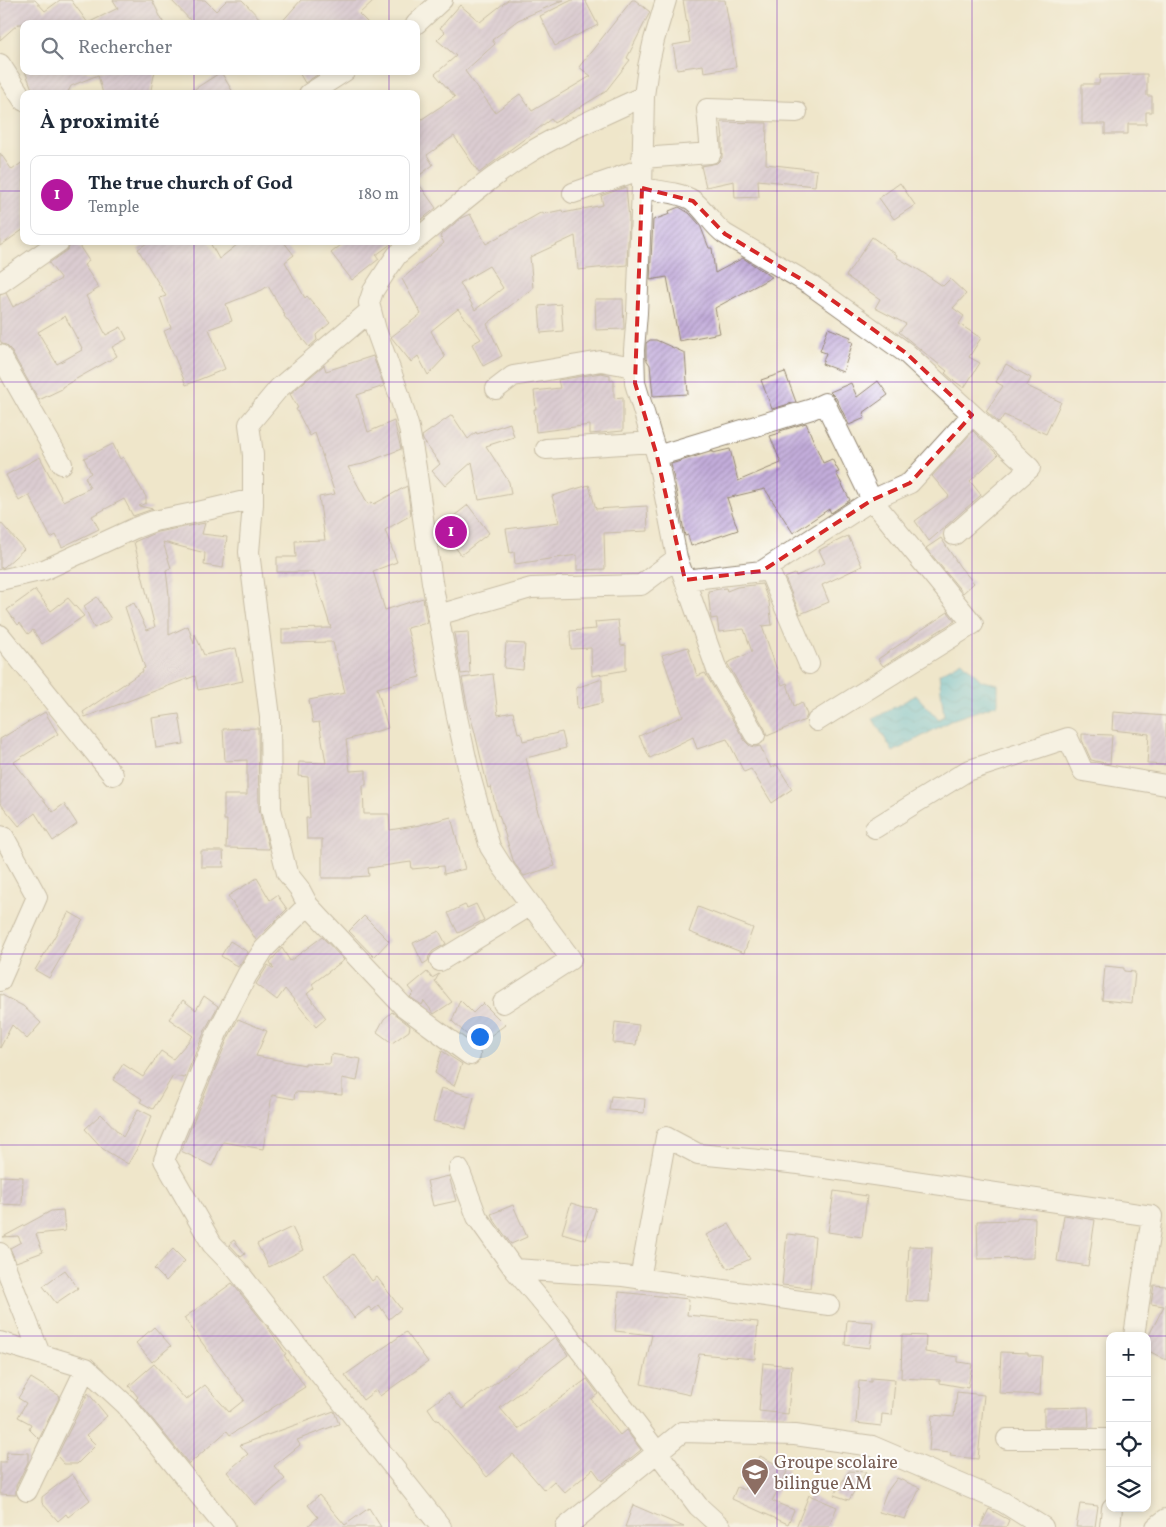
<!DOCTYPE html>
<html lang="fr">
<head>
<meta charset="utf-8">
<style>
  :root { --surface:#fff; --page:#f6f6f7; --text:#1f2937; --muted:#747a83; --line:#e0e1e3; --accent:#b5179e }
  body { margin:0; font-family:Vollkorn,serif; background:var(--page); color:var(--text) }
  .controls { position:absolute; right:15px; bottom:15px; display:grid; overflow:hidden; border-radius:10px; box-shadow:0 2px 8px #0003 }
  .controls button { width:45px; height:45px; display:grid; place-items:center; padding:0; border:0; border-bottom:1px solid var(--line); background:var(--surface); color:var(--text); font:25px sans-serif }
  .you { position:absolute; left:479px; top:1036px; width:18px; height:18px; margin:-12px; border:4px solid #fff; border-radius:50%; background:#1a73e8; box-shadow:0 0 0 8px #1a73e833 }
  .badge { display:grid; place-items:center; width:32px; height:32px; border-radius:50%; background:var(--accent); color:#fff; font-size:16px; font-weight:700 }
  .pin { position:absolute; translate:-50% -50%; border:2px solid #fff; box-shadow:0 1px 5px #0006 }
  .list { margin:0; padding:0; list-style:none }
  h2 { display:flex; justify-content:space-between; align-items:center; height:65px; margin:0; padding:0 20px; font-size:21px }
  h2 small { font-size:16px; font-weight:400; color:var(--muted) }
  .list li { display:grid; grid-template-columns:32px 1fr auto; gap:15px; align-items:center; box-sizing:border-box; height:80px; margin:0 10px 10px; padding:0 10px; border:1px solid var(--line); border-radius:10px }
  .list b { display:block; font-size:19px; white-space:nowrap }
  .list p { margin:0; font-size:16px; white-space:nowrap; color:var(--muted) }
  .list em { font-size:16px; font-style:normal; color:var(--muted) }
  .icon { flex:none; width:28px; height:28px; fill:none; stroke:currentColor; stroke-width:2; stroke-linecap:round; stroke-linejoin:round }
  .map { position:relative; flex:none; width:1166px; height:1527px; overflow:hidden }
  .search { position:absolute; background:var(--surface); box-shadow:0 2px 8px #0003; left:20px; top:20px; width:400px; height:55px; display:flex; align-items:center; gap:12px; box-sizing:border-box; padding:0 18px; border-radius:10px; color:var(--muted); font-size:19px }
  .panel { position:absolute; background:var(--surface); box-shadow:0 2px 8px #0003; left:20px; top:90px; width:400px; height:155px; border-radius:10px }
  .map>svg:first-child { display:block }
  .water { fill:url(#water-waves); stroke:#4b757c }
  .building { fill:url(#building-hatch); fill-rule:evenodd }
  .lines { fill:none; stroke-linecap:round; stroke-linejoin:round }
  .minor-casing { stroke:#958874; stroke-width:22 }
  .minor { stroke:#fff; stroke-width:20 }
  .marked { fill:none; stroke:#d62828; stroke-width:4; stroke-dasharray:10 6; stroke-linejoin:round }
  .grid { fill:none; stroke:#7b2cbf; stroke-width:1; stroke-opacity:0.55 }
  .labels { text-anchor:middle; stroke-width:4; stroke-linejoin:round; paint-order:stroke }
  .education-label { font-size:18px; fill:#785e54; stroke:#fff; text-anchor:start }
</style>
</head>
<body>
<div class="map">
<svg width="1166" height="1527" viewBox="0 0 1166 1527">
  <defs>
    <pattern id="water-waves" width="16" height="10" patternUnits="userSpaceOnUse" patternTransform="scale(1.25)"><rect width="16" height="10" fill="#5bc0d9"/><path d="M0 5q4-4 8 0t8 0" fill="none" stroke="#4c9caf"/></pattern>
    <pattern id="building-hatch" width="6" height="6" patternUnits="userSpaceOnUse" patternTransform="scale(1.25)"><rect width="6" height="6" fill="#c3addb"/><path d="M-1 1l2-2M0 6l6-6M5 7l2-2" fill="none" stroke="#a08db1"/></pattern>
  </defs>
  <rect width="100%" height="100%" fill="#fff"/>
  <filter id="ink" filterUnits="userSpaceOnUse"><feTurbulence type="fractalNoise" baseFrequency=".02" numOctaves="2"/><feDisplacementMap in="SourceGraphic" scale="10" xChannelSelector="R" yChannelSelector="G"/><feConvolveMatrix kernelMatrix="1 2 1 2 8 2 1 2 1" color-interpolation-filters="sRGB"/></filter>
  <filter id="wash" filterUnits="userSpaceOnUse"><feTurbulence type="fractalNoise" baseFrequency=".0096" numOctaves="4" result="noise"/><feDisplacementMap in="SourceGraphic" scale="20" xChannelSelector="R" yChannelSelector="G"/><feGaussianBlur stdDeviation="1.12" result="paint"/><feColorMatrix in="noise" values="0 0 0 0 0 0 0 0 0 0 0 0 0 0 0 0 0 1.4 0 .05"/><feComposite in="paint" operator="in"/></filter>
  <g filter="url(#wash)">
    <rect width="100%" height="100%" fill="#efe6ca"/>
    <!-- water -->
    <path class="water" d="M962 661 982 681 998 684V704L954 719 893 752 873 719 916 695 938 719 944 716 939 674Z"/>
    <g id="blocks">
      <!-- building -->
      <path class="building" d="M0 0H35L45 11 60 0H71L88 23 118 8 113 0H152L164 24H18L0 40Z
        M171 0H205L216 11 227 0H242L265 24H194Z
        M301 0H374L359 14 369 24H280Z
        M508 0H564L518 20 492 40 495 44 465 71 495 112 520 94 532 111 591 76 579 67 632 0H635L650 12 627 58 630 60 605 92 554 123 551 119 479 173 454 136 427 155 433 165 416 178V123L455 97 435 74 456 56 437 40 445 32 440 28 460 5 480 22Z
        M572 0H585L598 25 555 46 540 16Z
        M683 0H725L736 67 704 72 703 65 677 69 673 45 690 42Z
        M25 71H155L150 94H103L98 75 71 86 67 94H34Z
        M298 71H323L305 83Z
        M221 72 234 94H187Z
        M1147 74V96H1152V112H1146V124H1128V134H1105V124H1082V84H1099L1100 75Z
        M721 122 767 123 766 164 817 170 815 186 758 180 759 197 735 198 734 181 706 187 701 166 717 163 722 158V138H723Z
        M0 153 12 170 24 161V229L0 246Z
        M416 180 436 208 416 224Z
        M900 183 915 205 894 219 879 198Z
        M626 187 629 219 627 265 578 270 575 236 530 257 533 288 487 324 502 356 483 366 472 344 481 339 458 309 431 331 445 357 428 375 418 356 411 362 391 337 421 314 402 279 444 243 440 236 461 218 470 214 486 244 542 212 543 214 562 210 563 213 603 205 601 196ZM489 266 503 288 475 310 460 283Z
        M679 207 689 213 700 225 709 248H712L715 273 743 258 772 277 715 308 720 333 679 341 667 277 650 280 653 220 670 214 669 211Z
        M872 237 897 255 896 257 919 270 943 286 950 279 966 294 953 308 964 316 959 324 981 338 969 357 980 363 964 388 953 380 945 373 947 371 899 332 906 324 875 308 880 299 846 276Z
        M76 241 89 261 84 265 99 288 86 296 106 335 121 327 127 339 112 347 117 356 62 387V389L39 400 10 349 6 345 2 344 0 340V295L6 293 13 307 61 279 49 263 67 250 70 246 72 242ZM65 316 82 348H81L82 350 57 364 38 332Z
        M150 241H209L219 259 242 241H283L294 255 285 262 305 298 307 296 330 323 316 335 317 340 309 347 284 316 285 315 268 286 262 290 226 304 232 321 209 329 225 369 186 385 164 331 171 328 160 298 166 296 138 249Z
        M346 241H395L376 255 379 259 352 280 331 253Z
        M595 299H623L624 329 596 330Z
        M561 304 563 331 541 333 539 306Z
        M828 328 851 337 849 341 853 342 843 372 822 364 826 353 820 351Z
        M650 340H656L685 353 688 394 653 396 650 365 646 359V343Z
        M373 356 384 386 357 395 368 432 394 421 401 449 363 464 348 467 368 504 372 502 374 504 407 486 411 515 385 530 397 562 373 571 385 610 423 598 427 623 407 628 420 677 377 688 388 728 346 740 350 771 366 770V785H363L364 814H389L390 830 420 825 451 817 465 869 444 874 443 866 412 869 411 862 368 868 369 876 352 877V878H322V839H307L306 818H310L308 777 298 776 299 762 326 763 319 722 313 723 309 700 345 693 333 642 282 643V629L331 628 313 572H277V557H296L295 541 325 540 319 497 335 494 315 433 310 436 296 409 298 408 290 394 324 365 326 371Z
        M1006 364 1031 378 1027 386 1061 402 1046 434 1004 415 999 423 986 411 1003 386 996 382Z
        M785 372 796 402 772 409 761 380Z
        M601 373 610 375V380H614V398L623 397V431L590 434V425L536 432 534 409H536L534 391 560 388 558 380Z
        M878 381 888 395 863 413 865 418 849 425 836 398 830 392 851 383 857 397Z
        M452 415 468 439 476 432 477 434 510 423 514 437 486 446 509 482 511 494 479 500 472 462 445 486 432 471 440 464 423 440 422 436Z
        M806 423 823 463 832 459 839 472 836 473 850 500 831 513 829 509 793 533 765 489 727 498 738 530 691 546 688 535 685 536 671 464 713 451V453L730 449 738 481 781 463 770 436 780 433V431Z
        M973 431 998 455 970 481 981 495 929 541 915 521 949 496 932 476Z
        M113 444 120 459 123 457 146 497V503L139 506 153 509 133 516 124 499 92 516 99 529 62 547 56 535 51 538 29 495 19 501 6 475 40 457 63 501 90 488 85 477 91 473 84 458Z
        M589 485 596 509 647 506 648 531 604 533 605 569 577 570V555L515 564 514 552 510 553 506 529 559 522 552 496Z
        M468 505 489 533 461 555 440 527Z
        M0 522 24 549 4 567 0 568Z
        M205 523 202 534 227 537 223 568 204 565 205 553 163 542 171 568 166 570 169 595V635L188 626 194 644 195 634 204 655 236 648 243 681 198 690 195 676 85 717 83 712 143 671 142 669 145 668 125 607 134 603 147 630 155 627 134 542 157 532Z
        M848 536 862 566 822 585 829 602 800 614 785 578 795 574 796 576 825 563 819 550Z
        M941 538 960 567 974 583 963 593 926 548Z
        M762 584 769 602 772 625 762 626 782 685 787 683 794 706 802 702 807 715 805 720 767 736 765 729 727 663 752 652 744 629 719 632 717 618 711 619 708 591 726 588 727 591 737 587Z
        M35 590 51 611 68 598 84 616 42 644 33 630 28 634 20 623 18 625 7 610Z
        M97 597 111 619 94 628 84 606Z
        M948 612 955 621 883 666 878 659Z
        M618 620 621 646 626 645V670L592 676 591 648 571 649 570 631 596 629 595 622Z
        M468 632 470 673 461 674 454 633Z
        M506 643 525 644 523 670 504 668Z
        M688 647 697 676 705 673 745 741 750 746 755 747 760 746 771 768 777 765 792 789 772 803 751 769 744 772 727 739 697 749 693 737 650 758 639 736 683 716 662 655Z
        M493 674 498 715 513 712 518 733 521 732 523 741 562 732 566 748 526 758 538 806H536L555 866 524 876 514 863 499 815 498 816 491 787 488 788 474 729 468 709 462 678Z
        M602 679V703L577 709 576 688Z
        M45 712 58 734 14 762 53 812 64 804 77 824 53 841 35 813 19 826 0 803V739Z
        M1113 712 1166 716V765L1147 764 1149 734 1112 730Z
        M179 714 184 744 156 748 152 718Z
        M258 728 259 809 269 849 226 848 227 820H224V795H247V760L225 761 223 729Z
        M1082 734 1112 735 1110 764 1091 760 1082 740Z
        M201 851H223L224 867H201Z
        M257 878 270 900 277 895 287 909 256 940 228 896Z
        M476 904 484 920 458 933 448 913 465 905 467 908Z
        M698 907 753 928 744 953 689 932Z
        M69 912 83 920 49 978 35 970Z
        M364 916 389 941 374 957 349 931Z
        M439 931 446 944 433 951 429 956 428 961 423 964 413 943Z
        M322 937 344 960 312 984 314 988 307 994 326 1018 316 1027 285 989 277 1000 256 984 268 965 274 969 270 962 282 948 290 961Z
        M230 941 248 952 238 967 221 956Z
        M1105 966 1124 968V971L1135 972 1132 1003 1102 1000Z
        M427 972 432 978 439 974 435 981 452 1002 434 1014 424 1001 422 1005 410 997 414 993 409 987Z
        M0 994 23 1006 41 1023 27 1039 12 1025 0 1048Z
        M204 996 218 1006 206 1028 185 1078 173 1076 153 1109 140 1102 142 1099 113 1080 123 1064 143 1077 161 1051 173 1059 193 1036 169 1019 183 1000 196 1010Z
        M460 1000 473 1013 483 1003 505 1025 478 1045 452 1021Z
        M392 1012 410 1026 409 1031 392 1043 377 1032 384 1019Z
        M238 1019 267 1031 256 1056 305 1065V1063L330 1064 331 1054 361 1059 357 1081 342 1078V1095L295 1092 294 1099 272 1095 263 1149 223 1142 212 1166 181 1151 228 1038Z
        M615 1022 639 1025 636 1045 613 1043Z
        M442 1051 462 1064 454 1086 435 1073Z
        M441 1088 474 1097 466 1129 433 1121Z
        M611 1096 645 1099 644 1113 609 1110Z
        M138 1109 152 1116 138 1147 128 1164 103 1149 85 1129 101 1114 123 1137Z
        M0 1176 23 1177 22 1205 0 1204Z
        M449 1176 456 1201 433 1206 427 1181Z
        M834 1191 867 1196 862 1237 828 1232Z
        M571 1203 584 1207 596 1208 586 1240 562 1233Z
        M513 1205 527 1237 511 1244 494 1220 491 1214Z
        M63 1210 65 1231 36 1234 43 1252 16 1262 10 1248 21 1242 18 1236 3 1237 51 1211Z
        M1064 1215 1095 1220 1088 1266 1057 1261Z
        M1017 1217 1035 1218 1034 1258 978 1259 977 1221 1017 1220Z
        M729 1224 750 1259 728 1269 706 1235Z
        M292 1227 303 1250 269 1267 257 1244Z
        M787 1234 815 1237 810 1288 782 1285Z
        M234 1240 245 1254 241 1257 229 1244Z
        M909 1246 932 1247 929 1302 906 1301Z
        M173 1249 185 1261 166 1281 154 1269Z
        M353 1254 372 1281 377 1277 401 1309 389 1319 379 1305 372 1311 369 1307 354 1318 324 1276Z
        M65 1270 78 1288 56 1303 43 1286Z
        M232 1283 269 1329 286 1354 284 1355 305 1387 230 1435 227 1431 189 1464 136 1399 138 1397 129 1386 154 1364 186 1400 205 1385 229 1412 244 1400 184 1318Z
        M1154 1285 1166 1286V1360L1147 1350V1339L1164 1306 1151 1304Z
        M619 1292 689 1299 687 1315 758 1322 755 1359 699 1354 690 1395 641 1384 652 1335 615 1331Z
        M847 1320 873 1322 870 1348 845 1345Z
        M154 1327 171 1346 152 1362 136 1343Z
        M406 1332 428 1362 380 1396 376 1390 363 1400 345 1375Z
        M902 1335 926 1336 925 1352 958 1357V1362L972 1364 968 1388 940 1383V1380L901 1378Z
        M555 1337 568 1355 500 1408 518 1429 587 1379 598 1394 591 1399 620 1435 626 1430 641 1450 602 1481 593 1469 565 1493 554 1481 544 1490 513 1454 487 1477 438 1420H436L428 1408 448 1393 458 1405H459L462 1409Z
        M1001 1352 1028 1353V1355L1042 1356 1040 1395 999 1393Z
        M763 1363 792 1366 788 1414 759 1411Z
        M31 1378 60 1396 39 1439 29 1429 31 1424 18 1417 26 1403 18 1398Z
        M871 1378 895 1380 892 1415 882 1414 881 1426 856 1423 859 1381 871 1382Z
        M957 1392 984 1395 978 1459 950 1456 951 1453 929 1451 932 1415 954 1417Z
        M88 1393 107 1416 86 1435 96 1445 77 1464H64L57 1456Z
        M1088 1407 1089 1427H1044V1408Z
        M334 1411 339 1424 297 1440 300 1445 274 1466 285 1479 255 1505 227 1472 248 1454 240 1445Z
        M7 1452 28 1453V1462L16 1486V1495L0 1494V1462H6Z
        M760 1456 788 1470 772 1501 794 1510 788 1524 732 1499 737 1487 744 1490Z
        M849 1471 866 1472 849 1500 834 1495Z
        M72 1474 90 1500 68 1517 66 1514 58 1521 42 1503V1497Z
        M897 1478 920 1488 905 1519 879 1512 886 1493Z
        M319 1495 345 1525 369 1508 381 1527H307L318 1517 308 1505Z
        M809 1495 837 1507 829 1527H796Z
        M1080 1504 1098 1506 1095 1527H1076Z
        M633 1505 684 1527H625Z
        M989 1509 1009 1520 1006 1527H980Z"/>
    </g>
  </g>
  <g filter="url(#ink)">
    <use href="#blocks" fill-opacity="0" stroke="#958874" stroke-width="1"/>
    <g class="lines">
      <!-- minor casing -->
      <g class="minor-casing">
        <path id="minor" d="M666 0 654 40 648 67 644 96 642 188 637 313 634 350 635 383 657 456 677 558 717 670 755 735
          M416 24 442 0
          M0 64 24 101
          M309 94 345 71
          M642 158 711 153 707 109 797 112
          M642 188C656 191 680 192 692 200 705 209 712 225 725 234L811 285 906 353 1030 468 954 535
          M573 193 642 169
          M416 240C452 211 486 180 524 156 562 132 604 115 644 96
          M414 241 397 255 388 268 373 291 369 303 376 330 399 394 409 428 416 468 432 582 457 717 470 776 490 847 502 866 571 959 503 1003
          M0 283 60 241
          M370 311 279 388 249 424 253 455V504L249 552 270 717 271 809 287 873 299 888 308 905 403 1006 470 1055
          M0 355 62 464
          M496 389 513 376 601 361 634 367
          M546 449 653 442
          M657 456 812 409 825 403 872 500 973 624 817 721
          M768 568 809 664
          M0 580 44 570 135 528 154 521 198 512 253 499
          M685 580 762 571 872 500 910 483 972 415
          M438 615 531 588 641 585 677 558
          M0 635 113 775
          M875 828 967 771 1068 738 1083 771 1166 785
          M0 836 4 837 37 897 0 981
          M308 905 264 949 247 975 217 1033 164 1160 212 1244 237 1270 441 1527
          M440 961 531 905
          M459 1169 477 1217 514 1269 623 1276 829 1305
          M0 1253 40 1354
          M514 1269 557 1320 698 1506 721 1527
          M640 1279 666 1137 698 1154 799 1164 1152 1216 1134 1336
          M0 1342 86 1368
          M1007 1439H1110
          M27 1491 86 1368 126 1405 225 1527
          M566 1527 682 1432 795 1435 872 1446 1003 1502 1043 1527
          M1110 1527 1112 1508
          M1156 1527 1166 1519"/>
      </g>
      <!-- minor -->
      <use href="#minor" class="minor"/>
    </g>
  </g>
  <!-- marked area -->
  <path d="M0 0H1166V1527H0ZM642 188 693 201 725 234 811 285 906 353 972 415 910 483 872 500 762 571 685 580 657 456 635 383Z" fill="#efe6ca" fill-opacity=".55" fill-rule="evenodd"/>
  <path class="marked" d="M642 188 693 201 725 234 811 285 906 353 972 415 910 483 872 500 762 571 685 580 657 456 635 383Z"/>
  <!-- grid -->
  <path class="grid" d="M194 0V24M389 0V24M583 0V1527M777 0V1527M972 0V1527M194 71V94M389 71V94M0 191H24M416 191H1166M194 241V1527M389 241V1527M0 382H1166M0 573H1166M0 764H1166M0 954H1166M0 1145H1166M0 1336H1110M1147 1336H1166"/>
  <!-- icons -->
  <defs>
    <g id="school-pin" transform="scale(1.4375)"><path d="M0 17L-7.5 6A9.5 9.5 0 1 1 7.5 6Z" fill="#8d6e63" stroke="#fff"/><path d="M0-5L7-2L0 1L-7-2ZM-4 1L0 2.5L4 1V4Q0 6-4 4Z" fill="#fff"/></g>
  </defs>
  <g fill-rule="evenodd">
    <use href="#school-pin" x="755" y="1472"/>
  </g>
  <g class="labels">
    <!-- education labels -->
    <g class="education-label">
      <text x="774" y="1468">Groupe scolaire<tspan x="774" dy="21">bilingue AM</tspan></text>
    </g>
  </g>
</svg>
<div class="controls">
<button>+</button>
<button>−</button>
<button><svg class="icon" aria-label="locate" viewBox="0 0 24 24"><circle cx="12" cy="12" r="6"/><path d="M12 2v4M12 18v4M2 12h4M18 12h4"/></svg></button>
<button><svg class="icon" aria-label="layers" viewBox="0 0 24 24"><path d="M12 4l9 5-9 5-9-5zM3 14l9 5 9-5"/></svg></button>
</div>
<div class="you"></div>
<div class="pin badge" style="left:451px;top:532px">1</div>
<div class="search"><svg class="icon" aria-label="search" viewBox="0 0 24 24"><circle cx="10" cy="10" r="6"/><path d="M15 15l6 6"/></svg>Rechercher</div>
<section class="panel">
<h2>À proximité<small></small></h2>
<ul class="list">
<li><span class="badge">1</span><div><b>The true church of God</b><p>Temple</p></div><em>180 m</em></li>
</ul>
</section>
</div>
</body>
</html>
